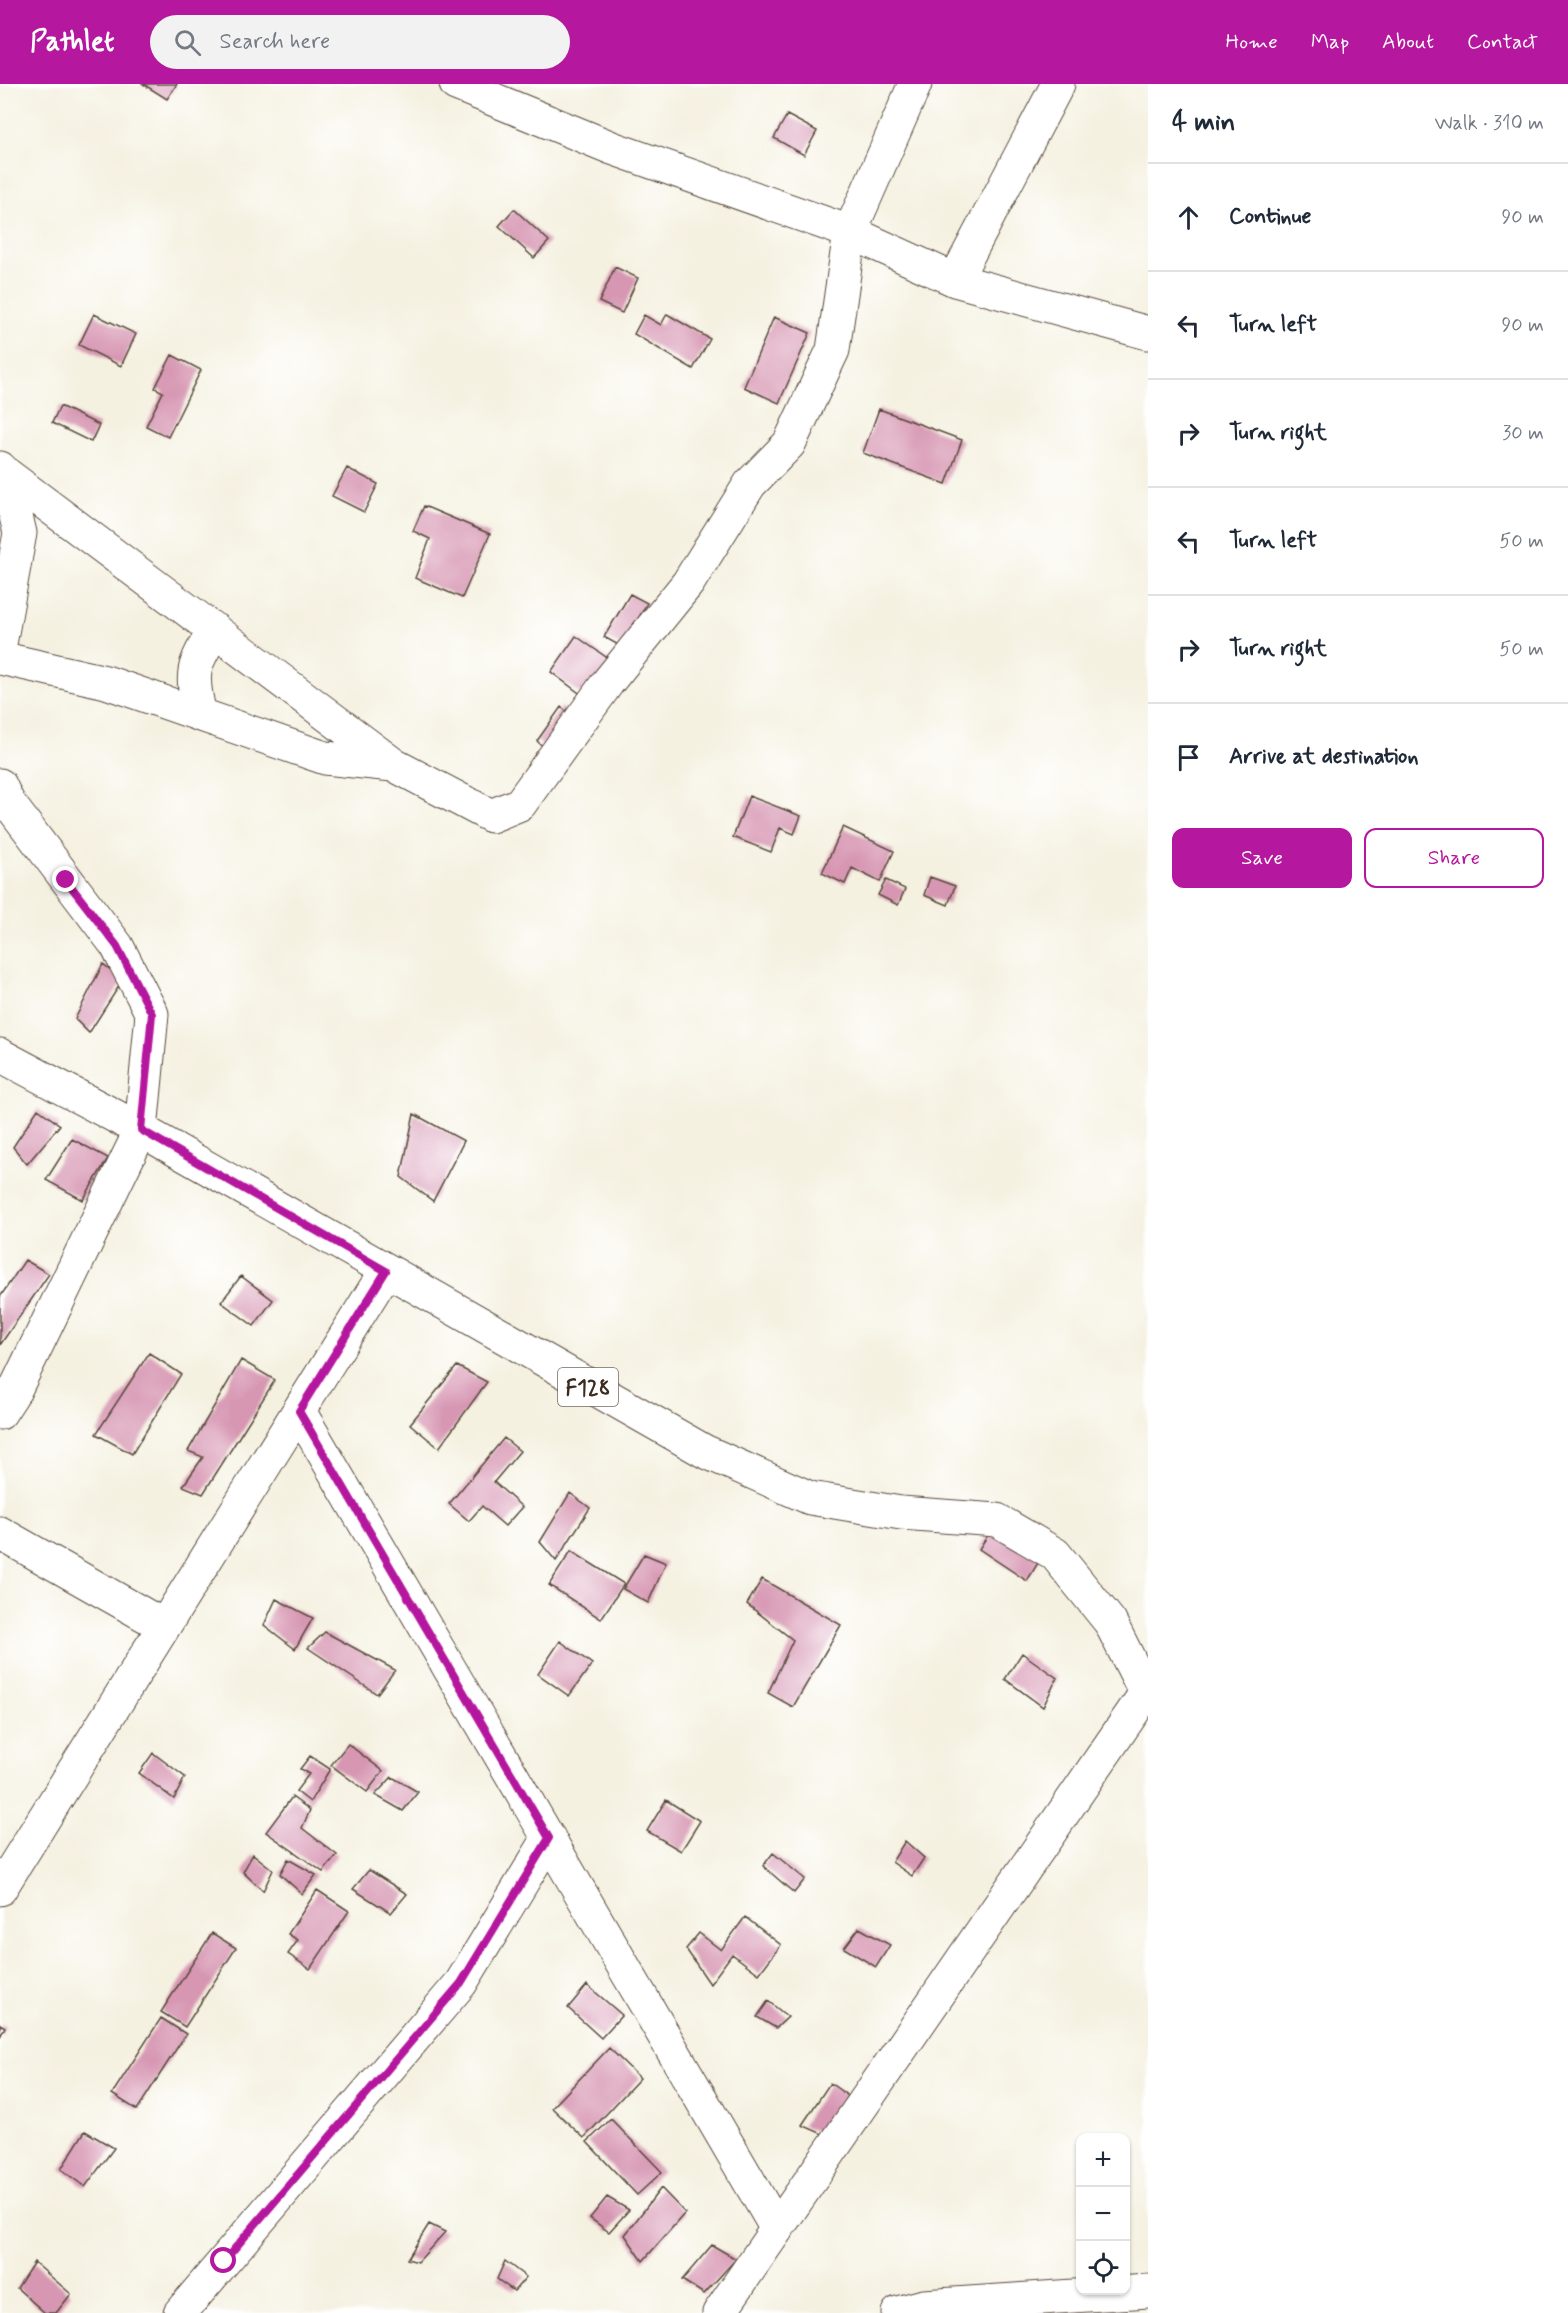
<!DOCTYPE html>
<html lang="en">
<head>
<meta charset="utf-8">
<style>
  :root { --surface:#fff; --page:#f2f2f3; --text:#1f2937; --muted:#747a83; --line:#e0e1e3; --accent:#b5179e }
  body { margin:0; font-family:Mynerve,sans-serif; background:var(--page); color:var(--text) }
  .controls { position:absolute; right:18px; bottom:18px; display:grid; overflow:hidden; border-radius:12px; box-shadow:0 2px 4px #0004 }
  .controls button { width:54px; height:54px; display:grid; place-items:center; padding:0; border:0; border-bottom:2px solid var(--line); background:var(--surface); color:var(--text); font:30px sans-serif }
  .stop { position:absolute; width:18px; height:18px; margin:-14px; border:4px solid #b5179e; border-radius:50%; background:#fff }
  .stop.end { background:#b5179e; border-color:#fff; box-shadow:0 2px 6px #0008 }
  .list { margin:0; padding:0; list-style:none }
  h2 { display:flex; justify-content:space-between; align-items:center; height:78px; margin:0; padding:0 24px; font-size:26px }
  h2 small { font-size:20px; font-weight:400; color:var(--muted) }
  .list li { display:grid; grid-template-columns:39px 1fr auto; gap:18px; align-items:center; box-sizing:border-box; height:108px; padding:0 24px; border-top:2px solid var(--line) }
  .list b { display:block; font-size:22px; white-space:nowrap }
  .list em { font-size:20px; font-style:normal; color:var(--muted) }
  .actions { display:flex; gap:12px; padding:18px 24px }
  .actions a { flex:1; padding:14px 0; border:2px solid var(--accent); border-radius:12px; text-align:center; font-size:21px; color:var(--accent) }
  .actions .main { background:var(--accent); color:#fff }
  .icon { flex:none; width:33px; height:33px; fill:none; stroke:currentColor; stroke-width:2; stroke-linecap:round; stroke-linejoin:round }
  .map { position:relative; flex:none; width:1148px; height:2229px; overflow:hidden }
  header { display:flex; align-items:center; gap:36px; box-sizing:border-box; height:84px; padding:0 30px; background:var(--accent); color:#fff }
  header strong { font-size:28px }
  nav { display:flex; gap:33px; margin-inline-start:auto; font-size:21px }
  .search { width:420px; height:54px; background:var(--page); display:flex; align-items:center; gap:15px; box-sizing:border-box; padding:0 21px; border-radius:33px; color:var(--muted); font-size:22px }
  main { display:flex }
  aside { flex:1; background:var(--surface) }
  .map>svg:first-child { display:block }
  .building { fill:#d796b2 }
  .lines { fill:none; stroke-linecap:round; stroke-linejoin:round }
  .minor-casing { stroke:#57483b; stroke-width:35 }
  .major-casing { stroke:#57483b; stroke-width:35 }
  .minor { stroke:#fff; stroke-width:33 }
  .major { stroke:#fff; stroke-width:33 }
  .route { stroke:#b5179e; stroke-width:8 }
  .labels { text-anchor:middle; stroke-width:4.5; stroke-linejoin:round; paint-order:stroke }
  .shield { fill:#fff; stroke:#766a62; stroke-width:1.5 }
  .shield-label { font-size:22px; font-weight:bold; fill:#3b2a1e }
</style>
</head>
<body>
<header>
<strong>Pathlet</strong>
<div class="search"><svg class="icon" aria-label="search" viewBox="0 0 24 24"><circle cx="10" cy="10" r="6"/><path d="M15 15l6 6"/></svg>Search here</div>
<nav><a>Home</a><a>Map</a><a>About</a><a>Contact</a></nav>
</header>
<main>
<div class="map">
<svg width="1148" height="2229" viewBox="0 0 1148 2229">
  <rect width="100%" height="100%" fill="#fff"/>
  <filter id="ink" filterUnits="userSpaceOnUse"><feTurbulence type="fractalNoise" baseFrequency=".0167" numOctaves="2"/><feDisplacementMap in="SourceGraphic" scale="12" xChannelSelector="R" yChannelSelector="G"/><feConvolveMatrix kernelMatrix="1 2 1 2 8 2 1 2 1" color-interpolation-filters="sRGB"/></filter>
  <filter id="wash" filterUnits="userSpaceOnUse"><feTurbulence type="fractalNoise" baseFrequency=".008" numOctaves="4" result="noise"/><feDisplacementMap in="SourceGraphic" scale="24" xChannelSelector="R" yChannelSelector="G"/><feGaussianBlur stdDeviation="1.35" result="paint"/><feColorMatrix in="noise" values="0 0 0 0 0 0 0 0 0 0 0 0 0 0 0 0 0 1.4 0 .05"/><feComposite in="paint" operator="in"/></filter>
  <g filter="url(#wash)">
    <rect width="100%" height="100%" fill="#f5f1e1"/>
    <g id="blocks">
      <!-- building -->
      <path class="building" d="M143 0H177L167 15Z
        M787 31 817 47 804 71 774 54Z
        M514 125 549 157 534 174 499 142Z
        M615 183 638 194 622 229 599 218Z
        M94 230 136 250 121 282 79 261Z
        M667 230 710 255 693 285 634 250 644 231 661 241Z
        M774 233 810 249 779 319 744 303Z
        M172 271 201 286 168 353 146 342 163 308 155 304Z
        M60 322 99 341 91 358 52 339Z
        M879 325 962 356 946 400 863 369Z
        M347 384 378 400 364 428 332 412Z
        M424 422 490 450 462 514 415 494 430 455 413 447Z
        M630 510 647 519 622 563 604 553Z
        M576 552 613 578 586 614 551 588Z
        M561 623 579 638 555 674 537 657Z
        M749 712 801 732 794 750 780 744 771 768 733 753Z
        M843 743 894 767 880 798 852 784 845 800 822 789Z
        M930 793 955 802 948 821 924 811Z
        M886 796 905 805 898 821 878 811Z
        M103 880 123 896 89 949 75 935Z
        M38 1025 60 1041 27 1080 13 1063Z
        M414 1030 464 1057 433 1117 401 1093Z
        M72 1055 108 1074 83 1116 46 1096Z
        M25 1176 49 1190 0 1261V1213Z
        M241 1192 273 1216 254 1242 221 1218Z
        M149 1269 181 1290 132 1370 96 1350Z
        M241 1276 275 1296 203 1410 183 1402 203 1373 188 1367Z
        M457 1282 487 1298 439 1364 410 1340Z
        M504 1354 520 1367 494 1398 522 1423 505 1442 482 1422 469 1437 449 1420Z
        M570 1409 590 1424 556 1477 540 1458Z
        M993 1443 1041 1474 1027 1497 979 1465Z
        M571 1467 624 1500 601 1535 549 1501Z
        M644 1470 666 1479 648 1519 623 1505Z
        M762 1495 841 1541 793 1623 768 1609 793 1556 747 1520Z
        M276 1515 313 1534 295 1565 264 1541Z
        M325 1548 395 1586 377 1610 308 1564Z
        M560 1557 592 1580 569 1612 538 1590Z
        M1022 1569 1057 1594 1043 1623 1005 1595Z
        M348 1660 383 1687 367 1708 331 1681Z
        M153 1669 185 1693 174 1715 139 1689Z
        M310 1672 330 1685 310 1718 296 1707 309 1690 300 1685Z
        M392 1693 418 1708 403 1727 375 1711Z
        M292 1713 310 1726 302 1744 337 1771 323 1788 266 1748Z
        M666 1716 700 1737 681 1767 647 1747Z
        M905 1757 924 1774 912 1792 892 1778Z
        M773 1769 805 1795 794 1809 763 1782Z
        M253 1770 273 1786 263 1807 243 1788Z
        M288 1775 316 1791 302 1810 280 1790Z
        M369 1786 407 1810 391 1829 353 1805Z
        M317 1806 349 1827 310 1885 288 1870 298 1856 288 1850Z
        M745 1833 781 1861 759 1890 732 1870 710 1900 686 1865 699 1849 721 1866Z
        M859 1844 890 1861 876 1883 844 1864Z
        M212 1849 236 1864 185 1943 161 1928Z
        M587 1901 622 1931 601 1954 568 1924Z
        M768 1917 788 1933 776 1944 757 1933Z
        M161 1934 186 1950 137 2026 112 2010Z
        M0 1940 5 1943 0 1953Z
        M609 1964 640 1994 584 2054 552 2024Z
        M830 1999 848 2012 827 2052 802 2041Z
        M611 2035 662 2088 637 2111 587 2058Z
        M85 2047 114 2064 85 2103 61 2085Z
        M661 2104 685 2129 643 2177 625 2151Z
        M607 2113 629 2126 609 2148 590 2134Z
        M429 2140 445 2148 418 2178 407 2175Z
        M712 2161 736 2175 704 2210 682 2196Z
        M505 2177 526 2193 514 2207 497 2195Z
        M34 2178 71 2210 56 2229H45L17 2204Z"/>
    </g>
  </g>
  <g filter="url(#ink)">
    <use href="#blocks" fill-opacity="0" stroke="#57483b" stroke-width="1.5"/>
    <g class="lines">
      <!-- minor casing -->
      <g class="minor-casing">
        <path id="minor" d="M456 0 612 64 850 148 955 196 1148 249
          M955 196 1058 0
          M0 384 6 390 20 449 0 560
          M6 390 394 681 491 732 520 720 608 598 688 499 750 400 789 360 833 266 850 148 915 0
          M0 574 106 598 325 674 393 681
          M200 631C190 589 192 582 215 546
          M0 701 8 718 117 862 152 930 141 1046 15 1306 0 1329
          M299 1327 777 2145
          M0 1449 164 1542
          M0 1805 386 1187
          M180 2229 461 1899 549 1754
          M719 2229 1146 1609
          M898 2229 924 2222 1148 2207"/>
      </g>
      <!-- major casing -->
      <g class="major-casing">
        <path id="major" d="M0 971 141 1046 704 1367 810 1414 901 1429 997 1436 1055 1470 1110 1538 1148 1613"/>
      </g>
      <!-- minor -->
      <use href="#minor" class="minor"/>
      <!-- major -->
      <use href="#major" class="major"/>
    </g>
  </g>
  <g class="lines" filter="url(#ink)">
    <!-- route -->
    <path class="route" d="M66 796 117 862 152 930 141 1046 386 1187 299 1327 549 1754 461 1899 224 2177"/>
  </g>
  <g class="labels">
    <!-- shield labels -->
    <rect class="shield" x="558" y="1284" width="60" height="38" rx="4.5"/>
    <g class="shield-label">
      <text x="588" y="1311">F128</text>
    </g>
  </g>
</svg>
<div class="controls">
<button>+</button>
<button>−</button>
<button><svg class="icon" aria-label="locate" viewBox="0 0 24 24"><circle cx="12" cy="12" r="6"/><path d="M12 2v4M12 18v4M2 12h4M18 12h4"/></svg></button>
</div>
<div class="stop" style="left:224px;top:2177px"></div>
<div class="stop end" style="left:66px;top:796px"></div>
</div>
<aside>
<h2>4 min<small>Walk · 310 m</small></h2>
<ul class="list">
<li><svg class="icon" aria-label="ahead" viewBox="0 0 24 24"><path d="M12 20V5M6 11l6-6 6 6"/></svg><div><b>Continue</b></div><em>90 m</em></li>
<li><svg class="icon" aria-label="left" viewBox="0 0 24 24"><path d="M17 20v-9H6M10 6l-5 5 5 5"/></svg><div><b>Turn left</b></div><em>90 m</em></li>
<li><svg class="icon" aria-label="right" viewBox="0 0 24 24"><path d="M7 20v-9h11M14 6l5 5-5 5"/></svg><div><b>Turn right</b></div><em>30 m</em></li>
<li><svg class="icon" aria-label="left" viewBox="0 0 24 24"><path d="M17 20v-9H6M10 6l-5 5 5 5"/></svg><div><b>Turn left</b></div><em>50 m</em></li>
<li><svg class="icon" aria-label="right" viewBox="0 0 24 24"><path d="M7 20v-9h11M14 6l5 5-5 5"/></svg><div><b>Turn right</b></div><em>50 m</em></li>
<li><svg class="icon" aria-label="arrive" viewBox="0 0 24 24"><path d="M6 21V4h12l-3 4 3 4H6"/></svg><div><b>Arrive at destination</b></div></li>
</ul>
<div class="actions"><a class="main">Save</a><a>Share</a></div>
</aside>
</main>
</body>
</html>
